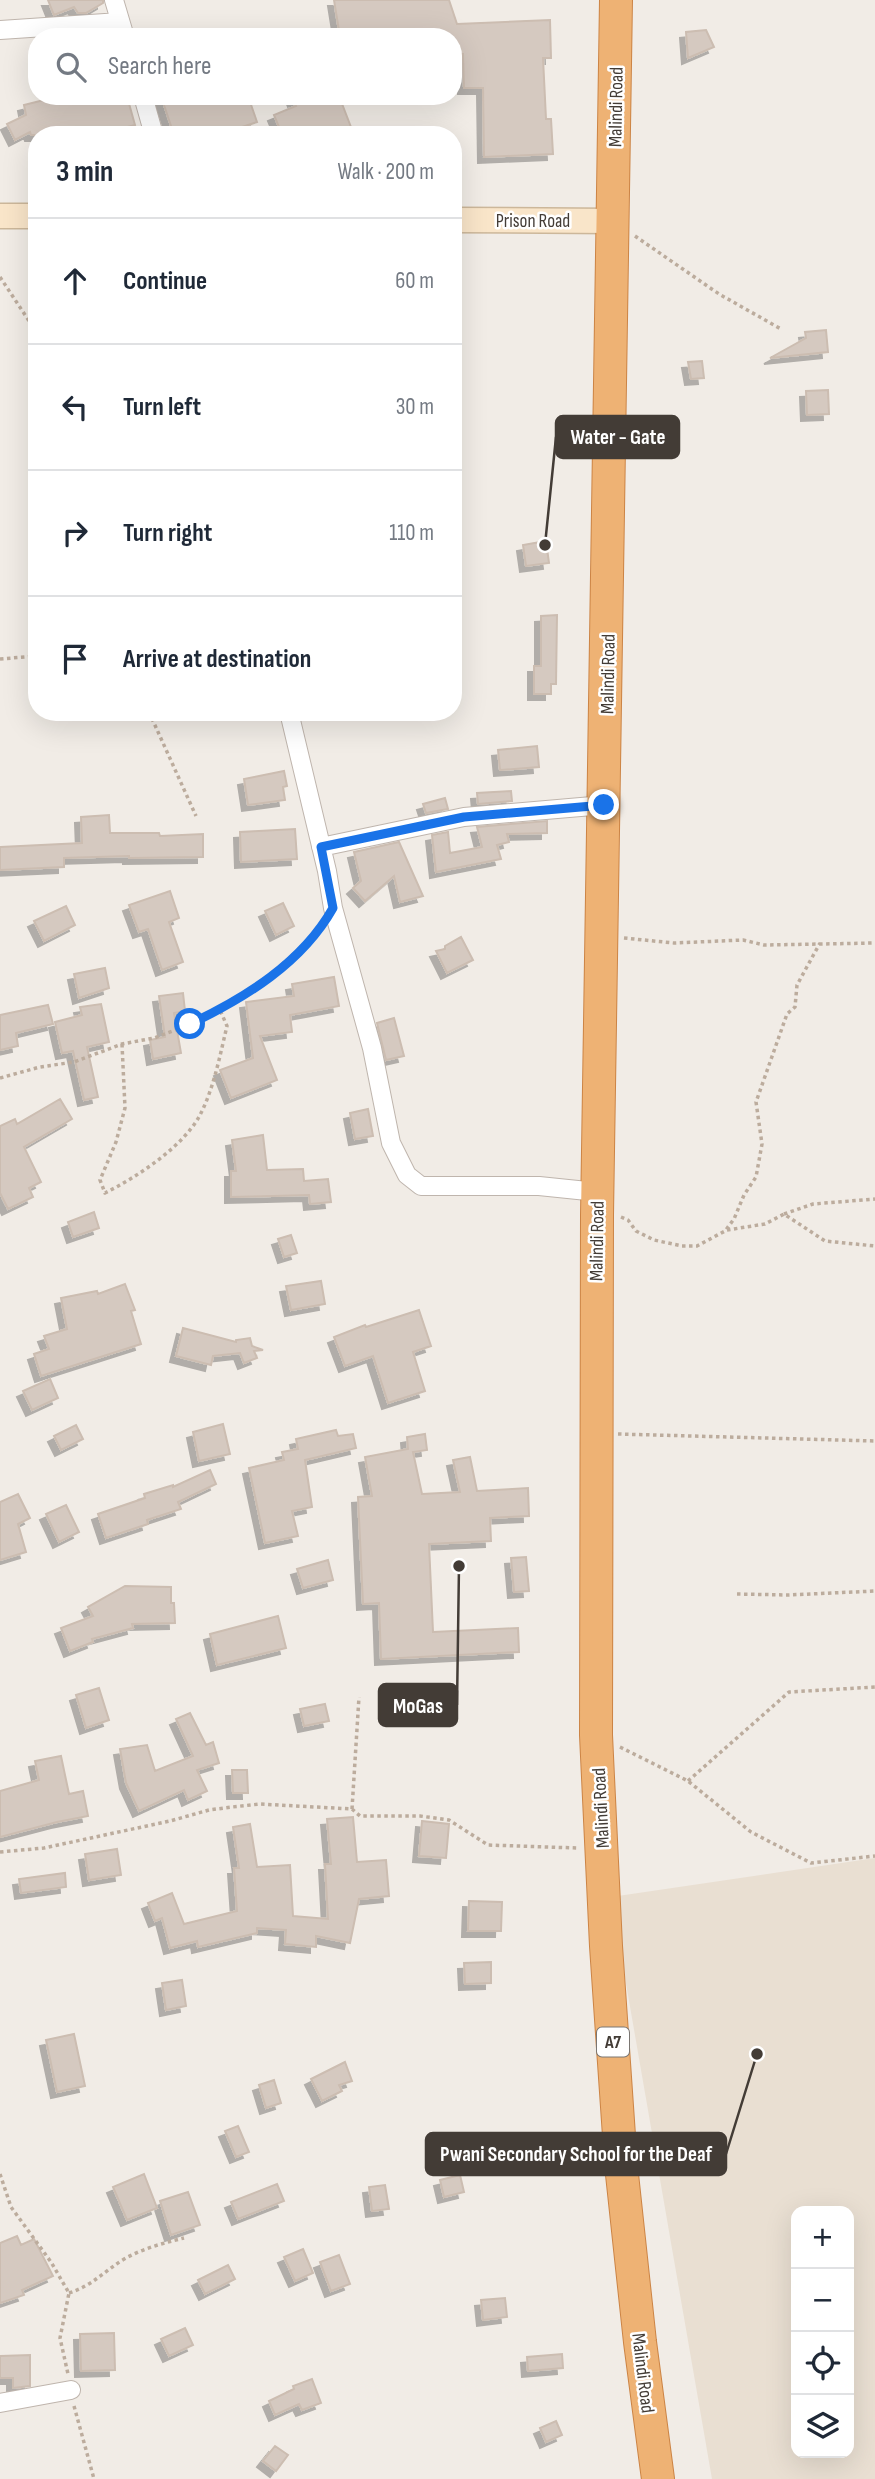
<!DOCTYPE html>
<html lang="en">
<head>
<meta charset="utf-8">
<style>
  :root { --surface:#fff; --page:#f2f2f3; --text:#1f2937; --muted:#747a83; --line:#e0e1e3 }
  body { margin:0; font-family:"Sofia Sans Condensed",sans-serif; background:var(--page); color:var(--text) }
  .controls { position:absolute; right:21px; bottom:21px; display:grid; overflow:hidden; border-radius:14px; box-shadow:0 7px 28px #0002 }
  .controls button { width:63px; height:63px; display:grid; place-items:center; padding:0; border:0; border-bottom:2px solid var(--line); background:var(--surface); color:var(--text); font:35px sans-serif }
  .stop { position:absolute; width:21px; height:21px; margin:-16px; border:5px solid #1a73e8; border-radius:50%; background:#fff }
  .stop.end { background:#1a73e8; border-color:#fff; box-shadow:0 2px 7px #0008 }
  .list { margin:0; padding:0; list-style:none }
  h2 { display:flex; justify-content:space-between; align-items:center; height:91px; margin:0; padding:0 28px; font-size:30px }
  h2 small { font-size:23px; font-weight:400; color:var(--muted) }
  .list li { display:grid; grid-template-columns:46px 1fr auto; gap:21px; align-items:center; box-sizing:border-box; height:126px; padding:0 28px; border-top:2px solid var(--line) }
  .list b { display:block; font-size:26px; white-space:nowrap }
  .list em { font-size:23px; font-style:normal; color:var(--muted) }
  .icon { flex:none; width:38px; height:38px; fill:none; stroke:currentColor; stroke-width:2; stroke-linecap:round; stroke-linejoin:round }
  .map { position:relative; flex:none; width:875px; height:2479px; overflow:hidden }
  .search { position:absolute; background:var(--surface); box-shadow:0 7px 28px #0002; left:28px; top:28px; width:434px; height:77px; display:flex; align-items:center; gap:18px; box-sizing:border-box; padding:0 24px; border-radius:28px; color:var(--muted); font-size:26px }
  .panel { position:absolute; background:var(--surface); box-shadow:0 7px 28px #0002; left:28px; top:126px; width:434px; height:595px; border-radius:28px }
  .map>svg:first-child { display:block }
  .education { fill:#e9dfd2; fill-rule:evenodd }
  .building { fill:#d5c9c0; stroke:#ccbdb1; stroke-width:2; filter:url(#shadow) }
  .lines { fill:none; stroke-linecap:round; stroke-linejoin:round }
  .street-casing { stroke:#bfb5ad; stroke-width:20 }
  .secondary-casing { stroke:#ccb79a; stroke-width:27 }
  .highway-casing { stroke:#cc8445; stroke-width:34 }
  .path { stroke:#bcac9d; stroke-width:3.5; stroke-dasharray:3.5 3.5; stroke-linecap:butt }
  .street { stroke:#fff; stroke-width:18 }
  .secondary { stroke:#f9e5c9; stroke-width:24 }
  .highway { stroke:#eeb274; stroke-width:32 }
  .route { stroke:#1a73e8; stroke-width:9 }
  .labels { text-anchor:middle; stroke-width:5; stroke-linejoin:round; paint-order:stroke }
  .shield { fill:#fff; stroke:#7b7672; stroke-width:2 }
  .shield-label { font-size:18px; font-weight:bold; fill:#433c36 }
  .street-label { font-size:19px; fill:#433c36; stroke:#fff }
  .leader { fill:none; stroke:#433c36; stroke-width:2.5 }
  .callout-dot { fill:#433c36; stroke:#fff; stroke-width:2.5 }
  .callout { fill:#433c36; stroke:#433c36; stroke-width:2.5 }
  .callout-label { font-size:21px; text-anchor:middle; font-weight:bold; fill:#fff }
</style>
</head>
<body>
<div class="map">
<svg width="875" height="2479" viewBox="0 0 875 2479">
  <defs>
    <filter id="shadow"><feDropShadow dx="-6" dy="6" stdDeviation="0" flood-color="#0004"/></filter>
  </defs>
  <rect width="100%" height="100%" fill="#f1ece6"/>
  <!-- education -->
  <path class="education" d="M875 1858V2479H712L611 1897ZM796 2211H849V2453H796Z"/>
  <!-- building -->
  <path class="building" d="M48 0H103V3L86 13H78L74 7 54 15Z
    M334 0H449L457 24 550 20 551 58H543L546 119H551L553 154 484 157 483 88H464L463 54H453V37H340Z
    M706 30 714 47 688 58 686 32Z
    M60 96H124L126 101 128 100 135 125 113 131 114 135H31L30 132 15 140 7 124 26 115 24 105Z
    M161 96H248L257 122 230 131 232 135H174Z
    M292 96H339L354 135H288L286 130 281 132 274 115 296 106Z
    M826 330 828 352 770 358 806 338 805 332Z
    M702 361 704 378 691 379 688 362Z
    M828 390 829 414 807 415 806 391Z
    M546 541 549 563 526 566 523 545Z
    M557 615 556 684H551V694H534V666H541V616Z
    M537 746 539 767 500 770 498 750Z
    M284 771 287 786 283 787 285 800 248 805 244 779Z
    M511 791 512 801 478 804 477 793Z
    M445 798 448 809 426 813 423 804Z
    M109 815 110 833H159L160 836 203 834V857L129 858V856L64 858V867L0 870V847L82 843 81 817Z
    M547 821V833L507 834 509 842 497 845 501 859 436 872 432 835 448 832 450 853 482 847 477 827Z
    M295 829 297 859 241 862 240 832Z
    M399 842 423 896 400 902 394 876 365 901 353 888 361 881 354 852Z
    M170 891 179 918 169 922 183 962 162 970 148 929 139 932 129 905Z
    M283 903 294 926 276 935 265 911Z
    M66 906 75 925 44 941 34 921Z
    M461 937 473 960 447 973 436 951 445 949V946Z
    M105 968 109 988 79 998 74 974Z
    M334 977 339 1006 290 1015 292 1032 260 1036 277 1080 231 1098 220 1070 253 1058 246 1002 294 996 292 984Z
    M183 993 185 1011 174 1013 181 1053 153 1059 150 1040 165 1037 159 996Z
    M101 1004 109 1042 87 1047 98 1097 84 1100 73 1051 62 1053 55 1022 82 1015 80 1007Z
    M48 1005 53 1024 16 1033 18 1046 0 1050V1015Z
    M394 1018 404 1056 386 1060 377 1023Z
    M60 1099 72 1119 24 1147 41 1182 29 1188 33 1197 8 1209 0 1193V1126L15 1119 17 1124Z
    M368 1109 373 1136 355 1139 350 1113Z
    M263 1135 267 1170 303 1169 304 1181 328 1179 331 1202 310 1204 309 1195 231 1197V1171H236L232 1140Z
    M94 1212 99 1228 73 1237 68 1222Z
    M291 1235 297 1253 284 1257 278 1239Z
    M321 1281 325 1304 291 1310 286 1286Z
    M125 1284 135 1310 131 1311 141 1344 41 1376 34 1354 49 1349 44 1336 67 1329 61 1298 97 1291 98 1294Z
    M419 1310 431 1346 413 1352 425 1391 388 1403 373 1356 345 1366 334 1337 365 1325 366 1327Z
    M183 1328 236 1342V1340L250 1338 252 1346 263 1350 254 1351 257 1358 244 1363 240 1353 213 1356 211 1365 176 1356Z
    M50 1379 58 1398 32 1410 23 1391Z
    M223 1424 230 1454 199 1461 193 1432Z
    M76 1425 83 1439 61 1450 54 1436Z
    M336 1430 338 1436 353 1434 356 1448 305 1460 312 1507 292 1511 298 1536 265 1543 249 1468 284 1460 282 1452 298 1449 296 1439Z
    M425 1434 427 1450 413 1452 422 1494 460 1492 453 1460 470 1457 477 1491 528 1488 529 1516 490 1518 491 1541 429 1544 433 1632 518 1628 519 1652 381 1659 379 1603 363 1604 358 1497 372 1496 365 1457 408 1449 407 1437Z
    M210 1470 216 1484 178 1502 181 1509 147 1520 148 1524 106 1538 98 1514 145 1498 144 1494 173 1485V1487Z
    M18 1494 30 1518 18 1524 26 1552 0 1560V1502Z
    M66 1505 79 1532 59 1542 46 1514Z
    M526 1557 529 1591 514 1592 511 1558Z
    M328 1560 333 1580 303 1588 297 1569Z
    M125 1586 171 1587V1603H174L175 1623 132 1624 133 1628 92 1639 93 1642 70 1651 61 1628 93 1616 88 1607Z
    M278 1616 286 1648 217 1665 210 1634Z
    M99 1688 109 1720 86 1728 76 1695Z
    M325 1704 329 1721 304 1726 300 1709Z
    M190 1713 206 1745 213 1742 219 1763 197 1770 207 1791 188 1800 184 1790 139 1811 126 1783 120 1749 147 1745 155 1771 193 1756 176 1719Z
    M61 1756 69 1794 83 1791 88 1816 57 1822 0 1837V1791L39 1780 35 1761Z
    M232 1770H247L248 1793H233Z
    M353 1817 357 1862 386 1860 389 1896 359 1899 350 1943 316 1936V1947L285 1944 286 1930 257 1928V1933L198 1947 197 1941 170 1948 162 1918 155 1921 148 1903 172 1893 184 1924 237 1911 234 1868H239L233 1827 250 1824 257 1867 290 1865 293 1916 328 1919 325 1864H331L327 1819Z
    M422 1821 449 1824 446 1858 419 1856Z
    M117 1849 121 1875 89 1880 85 1854Z
    M65 1873 66 1887 21 1893 19 1879Z
    M469 1901 502 1902 501 1931H468Z
    M491 1962V1983L465 1984 464 1963Z
    M182 1980 186 2006 166 2010 162 1983Z
    M74 2034 85 2086 57 2092 46 2040Z
    M345 2062 352 2081 339 2085 342 2091 322 2101 311 2079Z
    M274 2080 281 2103 266 2108 259 2085Z
    M238 2126 249 2152 236 2157 225 2131Z
    M144 2174 157 2208 127 2220 113 2187Z
    M460 2175 464 2192 444 2197 440 2180Z
    M277 2184 284 2201 238 2219 231 2202Z
    M385 2185 389 2209 372 2211 369 2187Z
    M188 2192 200 2225 171 2235 160 2201Z
    M17 2236 21 2245 34 2239 53 2276 22 2290 24 2295 0 2303V2243Z
    M303 2249 313 2273 295 2281 284 2257Z
    M339 2255 350 2284 331 2291 320 2262Z
    M228 2265 235 2279 205 2294 198 2280Z
    M505 2298 507 2317 483 2320 481 2300Z
    M185 2328 193 2345 169 2356 161 2339Z
    M114 2333 115 2370 81 2371 80 2334Z
    M562 2354 563 2368 528 2371 527 2357Z
    M30 2355V2386L13 2388V2378H0V2356Z
    M312 2379 321 2403 302 2410 299 2404 275 2415 269 2401 294 2389 293 2386Z
    M556 2421 562 2435 546 2442 540 2428Z
    M275 2446 288 2455 276 2471 263 2461Z"/>
  <g class="lines">
    <!-- street casing -->
    <g class="street-casing">
      <path id="street" d="M114 0 125 37
        M0 30 120 22
        M143 96 154 135
        M289 712 327 871 333 908 372 1048 391 1143 407 1175 421 1186H539L597 1192
        M321 847 464 817 604 805
        M0 2403 71 2390"/>
    </g>
    <!-- secondary casing -->
    <g class="secondary-casing">
      <path id="secondary" d="M0 216H37
        M453 220 613 221"/>
    </g>
    <!-- highway casing -->
    <g class="highway-casing">
      <path id="highway" d="M616 0 597 1215 596 1735 606 1946 621 2165 640 2342 658 2479"/>
    </g>
    <!-- path -->
    <path class="path" d="M635 236 719 294 781 329
      M0 277 37 333
      M0 659 37 656
      M149 712 196 816
      M624 938 674 943 743 940 764 945 875 943
      M122 1044 125 1108 116 1142 100 1180 105 1193C137 1177 183 1147 200 1115 214 1088 220 1055 227 1026L220 1010
      M0 1078 40 1067 74 1062 122 1044 154 1038 189 1025 253 991 322 928
      M784 1214 813 1204 875 1199
      M621 1217 628 1220 636 1231 654 1240 682 1246H697L725 1231 734 1219 744 1195 756 1177 762 1144 756 1102 787 1014 795 1007 797 985 820 943
      M727 1230 765 1224 784 1214 825 1241 875 1246
      M618 1434 875 1441
      M737 1594 788 1595 875 1591
      M620 1747 688 1781 751 1832 811 1863 875 1856
      M688 1781 789 1692 875 1687
      M352 1809 359 1697
      M0 1852 44 1848 170 1821 209 1810 232 1807 260 1804 352 1809 360 1816H420L449 1820 488 1845 577 1848
      M0 2174 11 2207 51 2262 69 2293 60 2338 68 2374
      M69 2293C94 2285 105 2270 126 2258 144 2248 164 2243 184 2238
      M74 2406 94 2479"/>
    <!-- street -->
    <use href="#street" class="street"/>
    <!-- secondary -->
    <use href="#secondary" class="secondary"/>
    <!-- highway -->
    <use href="#highway" class="highway"/>
  </g>
  <g class="lines">
    <!-- route -->
    <path class="route" d="M190 1024C245 998 302 963 333 908L321 847 464 817 604 805"/>
  </g>
  <g class="labels">
    <!-- shield labels -->
    <rect class="shield" x="597" y="2027.5" width="32" height="29" rx="5"/>
    <g class="shield-label">
      <text x="613" y="2048">A7</text>
    </g>
    <!-- street labels -->
    <g class="street-label">
      <text transform="translate(615 107) rotate(-89)" y="7">Malindi Road</text>
      <text x="533" y="227">Prison Road</text>
      <text transform="translate(607 674) rotate(-89)" y="7">Malindi Road</text>
      <text transform="translate(596 1241) rotate(-89)" y="7">Malindi Road</text>
      <text transform="translate(600 1808) rotate(-93)" y="7">Malindi Road</text>
      <text transform="translate(644 2373) rotate(83)" y="7">Malindi Road</text>
    </g>
  </g>
  <!-- callouts -->
  <path class="leader" d="M545 545L556 437M459 1566L457 1705M757 2054L726 2154"/>
  <g class="callout-dot">
    <circle cx="545" cy="545" r="7"/>
    <circle cx="459" cy="1566" r="7"/>
    <circle cx="757" cy="2054" r="7"/>
  </g>
  <g class="callout">
    <rect x="556" y="416" width="123" height="42" rx="7"/>
    <rect x="379" y="1684" width="78" height="42" rx="7"/>
    <rect x="426" y="2133" width="300" height="42" rx="7"/>
  </g>
  <g class="callout-label">
    <text x="618" y="444">Water - Gate</text>
    <text x="418" y="1713">MoGas</text>
    <text x="576" y="2161">Pwani Secondary School for the Deaf</text>
  </g>
</svg>
<div class="controls">
<button>+</button>
<button>−</button>
<button><svg class="icon" aria-label="locate" viewBox="0 0 24 24"><circle cx="12" cy="12" r="6"/><path d="M12 2v4M12 18v4M2 12h4M18 12h4"/></svg></button>
<button><svg class="icon" aria-label="layers" viewBox="0 0 24 24"><path d="M12 4l9 5-9 5-9-5zM3 14l9 5 9-5"/></svg></button>
</div>
<div class="stop" style="left:190px;top:1024px"></div>
<div class="stop end" style="left:604px;top:805px"></div>
<div class="search"><svg class="icon" aria-label="search" viewBox="0 0 24 24"><circle cx="10" cy="10" r="6"/><path d="M15 15l6 6"/></svg>Search here</div>
<section class="panel">
<h2>3 min<small>Walk · 200 m</small></h2>
<ul class="list">
<li><svg class="icon" aria-label="ahead" viewBox="0 0 24 24"><path d="M12 20V5M6 11l6-6 6 6"/></svg><div><b>Continue</b></div><em>60 m</em></li>
<li><svg class="icon" aria-label="left" viewBox="0 0 24 24"><path d="M17 20v-9H6M10 6l-5 5 5 5"/></svg><div><b>Turn left</b></div><em>30 m</em></li>
<li><svg class="icon" aria-label="right" viewBox="0 0 24 24"><path d="M7 20v-9h11M14 6l5 5-5 5"/></svg><div><b>Turn right</b></div><em>110 m</em></li>
<li><svg class="icon" aria-label="arrive" viewBox="0 0 24 24"><path d="M6 21V4h12l-3 4 3 4H6"/></svg><div><b>Arrive at destination</b></div></li>
</ul>
</section>
</div>
</body>
</html>
